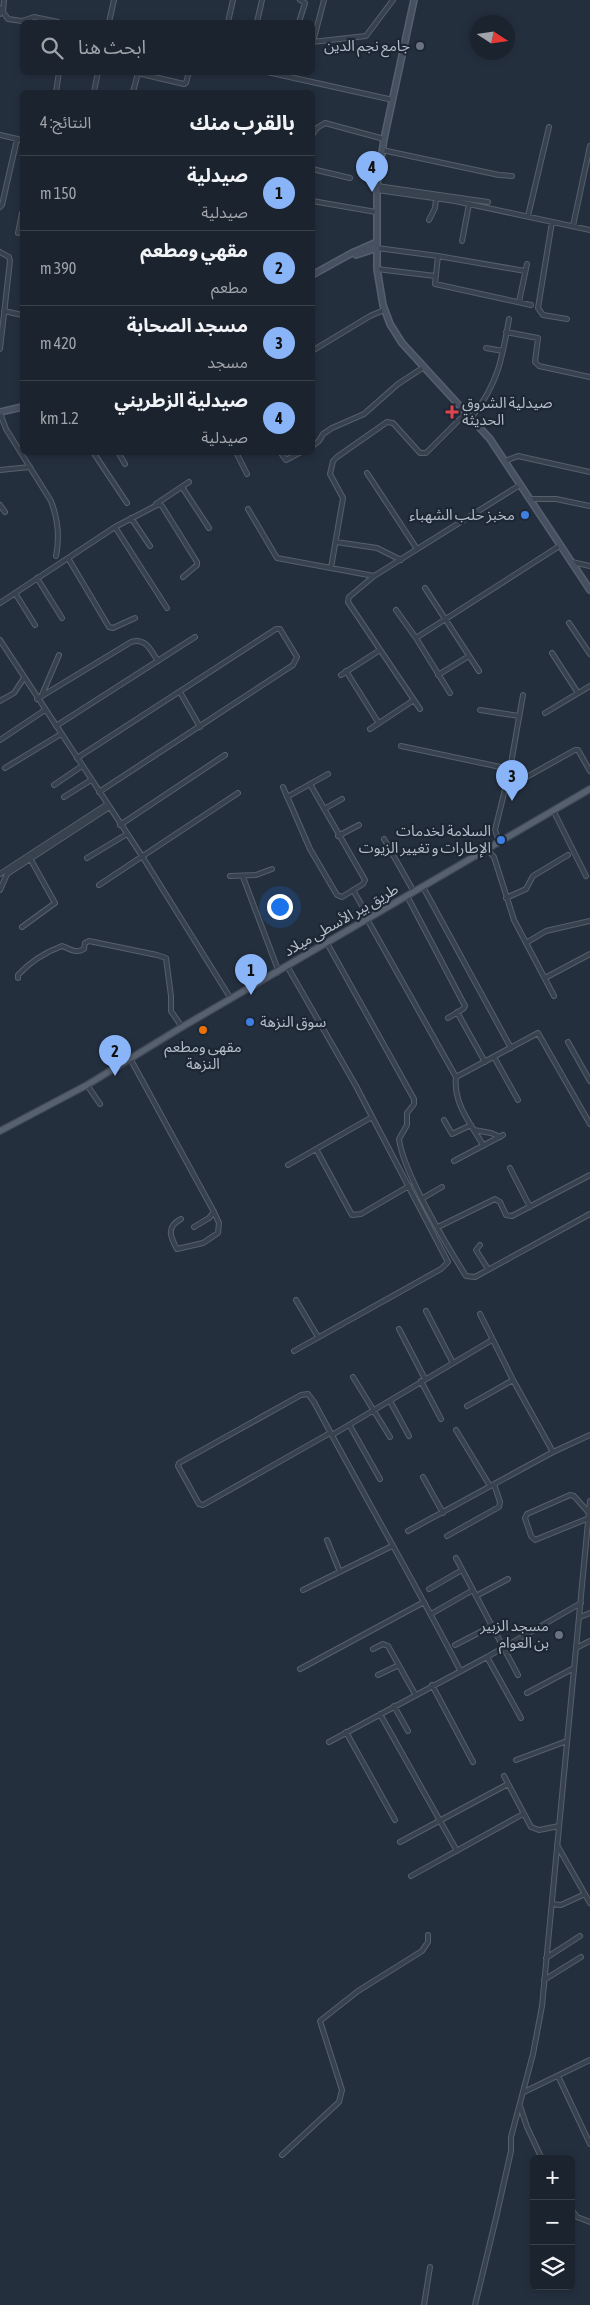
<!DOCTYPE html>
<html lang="ar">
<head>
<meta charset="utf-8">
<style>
  :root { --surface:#1b232e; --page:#242b36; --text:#f1f3f6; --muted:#a0a4aa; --line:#39404a; --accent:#8ab4f8 }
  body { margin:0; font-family:"Asap Condensed","Noto Sans Arabic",sans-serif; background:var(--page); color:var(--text); direction:rtl }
  .controls { position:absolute; right:15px; bottom:15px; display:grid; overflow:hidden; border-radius:8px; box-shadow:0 2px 8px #0003 }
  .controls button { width:45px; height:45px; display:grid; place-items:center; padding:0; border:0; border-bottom:1px solid var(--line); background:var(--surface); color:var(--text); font:25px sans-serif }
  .compass { position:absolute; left:470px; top:15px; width:45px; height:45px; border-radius:50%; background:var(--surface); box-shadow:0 2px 8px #0003; rotate:102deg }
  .you { position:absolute; left:279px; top:906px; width:18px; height:18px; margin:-12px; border:4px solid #fff; border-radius:50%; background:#1a73e8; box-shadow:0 0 0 8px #1a73e833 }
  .badge { display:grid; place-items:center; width:32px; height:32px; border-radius:50%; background:var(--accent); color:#111; font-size:16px; font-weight:700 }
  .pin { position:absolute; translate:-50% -41px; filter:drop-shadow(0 1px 2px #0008) }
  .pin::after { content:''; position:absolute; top:26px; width:18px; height:15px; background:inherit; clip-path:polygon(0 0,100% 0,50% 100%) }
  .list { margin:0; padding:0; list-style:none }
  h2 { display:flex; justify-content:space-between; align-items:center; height:65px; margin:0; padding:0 20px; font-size:21px }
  h2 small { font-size:16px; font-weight:400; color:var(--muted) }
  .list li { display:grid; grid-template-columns:32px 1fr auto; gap:15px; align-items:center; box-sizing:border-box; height:75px; padding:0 20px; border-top:1px solid var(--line) }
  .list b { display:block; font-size:19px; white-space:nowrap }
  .list p { margin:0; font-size:16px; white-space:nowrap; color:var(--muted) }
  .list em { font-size:16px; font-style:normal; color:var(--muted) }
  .icon { flex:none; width:28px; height:28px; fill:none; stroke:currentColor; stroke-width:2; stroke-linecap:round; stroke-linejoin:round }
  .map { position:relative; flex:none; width:590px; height:2305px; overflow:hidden; direction:ltr }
  .search { position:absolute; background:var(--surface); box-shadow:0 2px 8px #0003; left:20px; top:20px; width:295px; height:55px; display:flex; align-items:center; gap:12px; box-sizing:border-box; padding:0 18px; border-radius:8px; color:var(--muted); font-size:19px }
  .panel { position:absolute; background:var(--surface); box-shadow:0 2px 8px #0003; left:20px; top:90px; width:295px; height:365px; border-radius:8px; direction:rtl }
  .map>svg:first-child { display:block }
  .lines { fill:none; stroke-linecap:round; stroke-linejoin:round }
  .minor-casing { stroke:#565f6c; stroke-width:6 }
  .secondary-casing { stroke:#565f6c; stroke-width:8 }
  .primary-casing { stroke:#414a57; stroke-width:8 }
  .minor { stroke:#38414e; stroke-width:4 }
  .secondary { stroke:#465061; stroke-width:5 }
  .primary { stroke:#56606e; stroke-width:5.5 }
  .worship-dot { fill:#6b7280; stroke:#1d2633; stroke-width:2 }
  .health-dot { fill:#e0444e; stroke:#1d2633; stroke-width:2 }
  .shop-dot { fill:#3f7fe0; stroke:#1d2633; stroke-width:2 }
  .food-dot { fill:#e8710a; stroke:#1d2633; stroke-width:2 }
  .labels { text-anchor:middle; stroke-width:4.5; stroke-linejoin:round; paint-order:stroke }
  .poi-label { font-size:15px; fill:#b4bcc9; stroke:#1d2633; text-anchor:end }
  .street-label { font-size:15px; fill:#b4bcc9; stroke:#1d2633 }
</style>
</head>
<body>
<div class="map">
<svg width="590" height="2305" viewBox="0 0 590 2305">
  <rect width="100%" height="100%" fill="#242f3e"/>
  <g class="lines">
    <!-- minor casing -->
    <g class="minor-casing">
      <path id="minor" d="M4 0 3 12 8 19 22 21 34 17 58 22
        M0 8V14
        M109 22 114 0
        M228 22 233 0
        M257 22 262 0
        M299 22 305 3 300 0
        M312 42 366 36 393 0
        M313 42 324 0
        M267 72 393 100
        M137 73 184 84 186 83 189 72
        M56 92 59 72
        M94 92 98 72
        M133 92 138 73
        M0 135 22 140
        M312 135 317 128 325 123 384 139
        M382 150 499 175 512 176
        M312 169 350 178
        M377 186 488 202
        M377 190 455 201 590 230
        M312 201 376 212
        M0 207 2 205 17 139
        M528 216 549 127
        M429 220 435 208 436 198
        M552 222 538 308 543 315 567 319
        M573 226 590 146
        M18 233 22 213
        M462 241 469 204
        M377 248 438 256 525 271
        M0 252 9 257 10 261 0 349
        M438 256 435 284 531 305
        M377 269 435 276
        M519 302 527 264
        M4 311 22 315
        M506 332 538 338 535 362 539 366 590 377
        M486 348 503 351
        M312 351 370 316 384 310
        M0 413 6 429 51 501C58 519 60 536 56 556
        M472 417C498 383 502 360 509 319
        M312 446 319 441 323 434 332 428 364 414 398 384 424 367
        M93 452 127 503
        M118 452 125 464
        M236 452 247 474
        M280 452 286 460 301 452
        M505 461 518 456 590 472
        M0 470 30 467
        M367 473 417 549
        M182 487 209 528
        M529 499H556L590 506
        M156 504 189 482
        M0 505 5 512
        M248 509 277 558 374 576
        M131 518 150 546
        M115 527 167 608
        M336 542 377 548 401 560
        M68 558 109 627 113 628 135 618
        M572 562 590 566
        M331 568 343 498 330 474 333 461 337 457 387 422 393 423 420 453H426L467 412
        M37 578 62 618
        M425 588 479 671
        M15 593 35 625
        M0 603 115 527 159 504 162 506 197 562V565L183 577
        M396 610 416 638
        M569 623 590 654
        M0 640 142 856 231 999
        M552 653 578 693
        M346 671 378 722
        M341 675 380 650
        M438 675 469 656
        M180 692 200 727
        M450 693 416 638 561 545
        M41 697 59 655
        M37 699 131 642C146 637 151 651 158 661
        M0 701 14 693 24 678
        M420 709 348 602 349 597 374 576 520 485
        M480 710 519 716
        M545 713 590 686
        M56 726 195 637
        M370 729 414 700
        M0 740 45 710
        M401 746 510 769
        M77 758 276 629H280L297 657 293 665 99 792
        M5 768 61 734
        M54 785 82 766
        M283 787 310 849 337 895 342 897 363 884 365 880 310 784
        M505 789 575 750H578L590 771
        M64 797 91 780
        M287 797 328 774
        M324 809 342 799
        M553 810 586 876
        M120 825 225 755
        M338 836 359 825
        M384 839 414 892
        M499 841 495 830 510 769 523 695
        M487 849 494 857 514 920 554 996
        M87 858 127 834
        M0 874 106 805
        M230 876 256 875 272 869
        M243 877 277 967V973
        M99 885 238 793
        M423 887 511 1048
        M0 890 7 874 108 808
        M353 890 369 918
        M407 896 465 1006 463 1009 448 1018
        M506 898 526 889 533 876 568 855
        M367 919 456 1077 538 1033 590 1124
        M22 927 55 903 31 860
        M327 943 414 1099V1104L407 1113V1125L399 1139C403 1172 447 1246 466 1276L475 1277 590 1214
        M526 943 546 931 590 921
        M287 966 356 1086 448 1262 441 1269 294 1351
        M18 978V975C29 963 46 952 62 946 70 949 76 954 84 949L85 943 89 941 157 955 166 958 171 996V1011L182 1027
        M545 978 590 954
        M457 1012 485 1062
        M568 1042 590 1081
        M494 1057 518 1100
        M131 1060 214 1212 219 1223 218 1233 203 1243 177 1249C170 1236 166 1227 181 1219
        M456 1077C453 1103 470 1123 483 1145
        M87 1085 100 1104
        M444 1120 452 1134 471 1125
        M474 1130 491 1133 500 1137
        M316 1149 352 1215 361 1214 409 1186
        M454 1161 503 1135
        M288 1165 372 1117
        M510 1168 530 1207
        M423 1198 442 1187
        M194 1227 209 1218 214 1212
        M438 1227 495 1199 500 1202 506 1215 512 1216 590 1175
        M480 1245 476 1250 488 1269
        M296 1300 318 1337
        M426 1311 453 1363
        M480 1314 513 1380 553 1452
        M399 1329 425 1379
        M353 1377 390 1437
        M421 1381 441 1419
        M390 1401 409 1436
        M467 1406 513 1380
        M350 1426 380 1479
        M456 1430 490 1486
        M330 1433 203 1505 199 1504 178 1466 179 1463 301 1395 308 1394 314 1402C362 1492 413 1579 460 1670
        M332 1435 492 1340
        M423 1477 443 1513
        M589 1518 535 1540 531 1536 525 1518 527 1514 570 1495 574 1496 589 1513
        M408 1531 553 1452 590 1435
        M447 1536 499 1507 500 1502 494 1484
        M327 1540 340 1572
        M456 1558 518 1675
        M429 1589 462 1570
        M303 1590 392 1546
        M476 1596 508 1579
        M431 1614 473 1590
        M580 1617 590 1613
        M455 1645 492 1626
        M578 1647 590 1641
        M373 1649 383 1644 388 1646 415 1694
        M487 1657 521 1718
        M300 1669 424 1602
        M378 1675 399 1665
        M432 1685 473 1762
        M527 1693 574 1668
        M394 1706 408 1731
        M380 1714 457 1851
        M346 1732 395 1820
        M329 1742 487 1657 581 1603
        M516 1760 567 1741
        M504 1776 531 1827 539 1830 559 1826
        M400 1842 508 1784
        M557 1845 590 1903
        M411 1876 523 1814
        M552 1904 561 1905 585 1894
        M546 1958 580 1936
        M544 1980 581 1957
        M558 2076 590 2144
        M524 2092 590 2060
        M520 2106 527 2127 542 2159
        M282 2155 339 2102 342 2090 320 2021 358 1991 422 1951 428 1942V1935
        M571 2209 577 2217 590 2222
        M424 2305 430 2267
        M475 2305 496 2218 511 2151V2137L533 2054 542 2006 590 1501"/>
    </g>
    <!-- secondary casing -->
    <g class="secondary-casing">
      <path id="secondary" d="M414 0 384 139 377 186V269L383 305 390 324 402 343 490 439 590 590
        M356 255 377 248
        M312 275 352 253 377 242
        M0 412 22 407"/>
    </g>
    <!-- primary casing -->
    <g class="primary-casing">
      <path id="primary" d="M0 1131 87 1085 182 1027 590 789"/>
    </g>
    <!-- minor -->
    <use href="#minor" class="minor"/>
    <!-- secondary -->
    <use href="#secondary" class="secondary"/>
    <!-- primary -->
    <use href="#primary" class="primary"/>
  </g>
  <!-- markers -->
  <g class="worship-dot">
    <circle cx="420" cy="46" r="5"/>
    <circle cx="559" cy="1635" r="5"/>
  </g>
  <path class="health-dot" d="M449.5 404.5h5v5h5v5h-5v5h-5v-5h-5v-5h5z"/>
  <g class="shop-dot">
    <circle cx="525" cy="515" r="5"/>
    <circle cx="501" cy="840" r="5"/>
    <circle cx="250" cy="1022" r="5"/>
  </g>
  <circle class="food-dot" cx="203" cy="1030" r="5"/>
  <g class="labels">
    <!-- poi labels -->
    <g class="poi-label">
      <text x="410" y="51">جامع نجم الدين</text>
      <text x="462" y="408" text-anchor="start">صيدلية الشروق<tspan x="462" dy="17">الحديثة</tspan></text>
      <text x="515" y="520">مخبز حلب الشهباء</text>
      <text x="491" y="836">السلامة لخدمات<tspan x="491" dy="17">الإطارات و تغيير الزيوت</tspan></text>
      <text x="260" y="1027" text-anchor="start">سوق النزهة</text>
      <text x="203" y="1052" text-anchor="middle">مقهى ومطعم<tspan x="203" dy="17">النزهة</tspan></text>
      <text x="549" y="1631">مسجد الزبير<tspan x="549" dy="17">بن العوام</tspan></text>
    </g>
    <!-- street labels -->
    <g class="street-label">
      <text transform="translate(341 920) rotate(-30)" y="5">طريق بير الأسطى ميلاد</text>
    </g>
  </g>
</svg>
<div class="controls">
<button>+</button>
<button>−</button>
<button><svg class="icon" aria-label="layers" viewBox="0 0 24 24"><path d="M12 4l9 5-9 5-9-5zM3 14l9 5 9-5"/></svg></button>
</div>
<svg class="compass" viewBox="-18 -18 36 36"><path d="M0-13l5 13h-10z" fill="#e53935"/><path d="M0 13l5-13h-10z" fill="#a0a4aa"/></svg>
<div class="you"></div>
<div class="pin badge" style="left:251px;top:995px">1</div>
<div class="pin badge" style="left:115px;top:1076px">2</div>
<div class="pin badge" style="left:512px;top:801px">3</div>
<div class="pin badge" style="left:372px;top:192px">4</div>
<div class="search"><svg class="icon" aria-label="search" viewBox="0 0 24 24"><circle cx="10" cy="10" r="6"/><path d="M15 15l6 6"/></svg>ابحث هنا</div>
<section class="panel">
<h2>بالقرب منك<small>النتائج: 4</small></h2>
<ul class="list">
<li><span class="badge">1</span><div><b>صيدلية</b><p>صيدلية</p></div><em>150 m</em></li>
<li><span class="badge">2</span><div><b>مقهي ومطعم</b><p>مطعم</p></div><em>390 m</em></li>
<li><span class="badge">3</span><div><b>مسجد الصحابة</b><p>مسجد</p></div><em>420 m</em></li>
<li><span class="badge">4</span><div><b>صيدلية الزطريني</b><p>صيدلية</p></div><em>1.2 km</em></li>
</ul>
</section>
</div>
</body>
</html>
